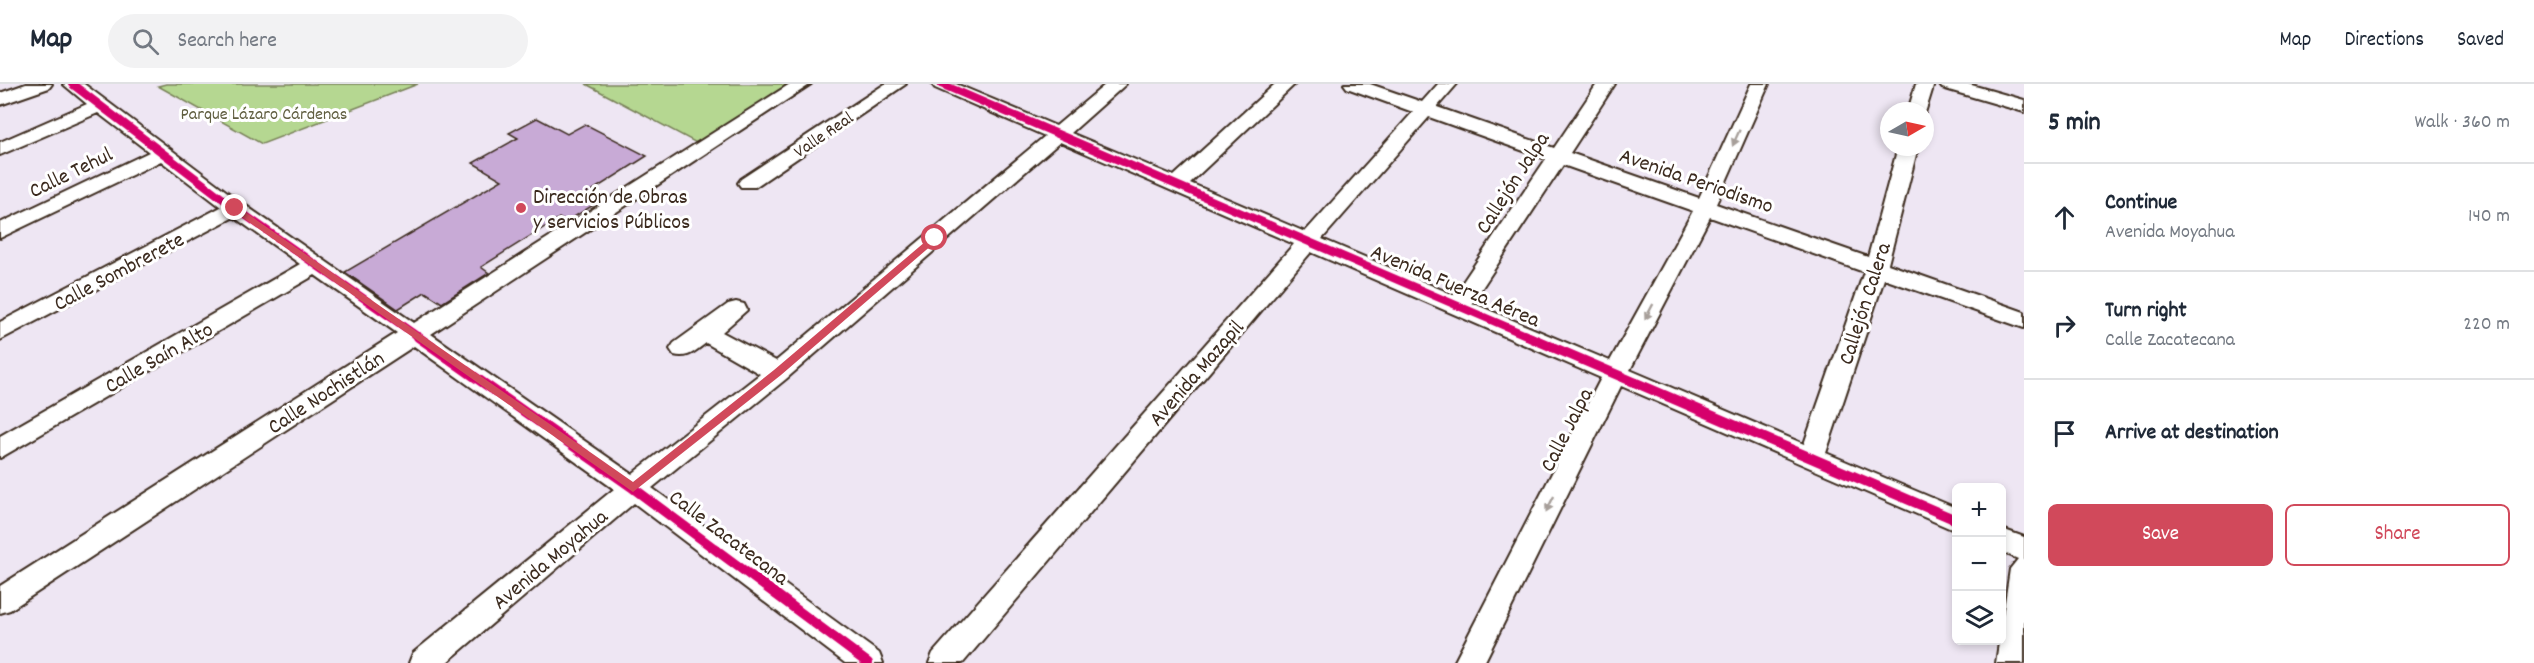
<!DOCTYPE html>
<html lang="en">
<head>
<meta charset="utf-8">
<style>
  :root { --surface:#fff; --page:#f2f2f3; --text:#1f2937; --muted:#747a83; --line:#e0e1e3; --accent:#d1495b }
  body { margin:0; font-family:Dekko,sans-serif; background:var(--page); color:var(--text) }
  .controls { position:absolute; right:18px; bottom:18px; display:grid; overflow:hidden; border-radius:9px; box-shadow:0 3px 9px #0003 }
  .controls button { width:54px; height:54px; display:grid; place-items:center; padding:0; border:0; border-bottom:2px solid var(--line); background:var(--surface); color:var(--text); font:30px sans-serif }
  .compass { position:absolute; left:1880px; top:18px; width:54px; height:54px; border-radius:50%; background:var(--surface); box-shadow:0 3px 9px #0003; rotate:81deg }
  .stop { position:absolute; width:18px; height:18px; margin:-14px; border:4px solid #d1495b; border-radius:50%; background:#fff }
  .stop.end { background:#d1495b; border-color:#fff; box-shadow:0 2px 6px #0008 }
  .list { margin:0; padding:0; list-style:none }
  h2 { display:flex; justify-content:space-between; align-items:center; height:78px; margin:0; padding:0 24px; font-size:26px }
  h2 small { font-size:20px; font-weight:400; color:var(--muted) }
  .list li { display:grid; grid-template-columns:39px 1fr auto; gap:18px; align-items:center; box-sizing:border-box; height:108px; padding:0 24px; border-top:2px solid var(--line) }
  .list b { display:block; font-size:22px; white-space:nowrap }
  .list p { margin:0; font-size:20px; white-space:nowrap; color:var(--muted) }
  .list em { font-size:20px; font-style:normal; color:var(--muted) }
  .actions { display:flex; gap:12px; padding:18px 24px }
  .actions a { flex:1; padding:14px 0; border:2px solid var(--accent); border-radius:9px; text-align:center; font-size:21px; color:var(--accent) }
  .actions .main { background:var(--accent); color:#fff }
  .icon { flex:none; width:33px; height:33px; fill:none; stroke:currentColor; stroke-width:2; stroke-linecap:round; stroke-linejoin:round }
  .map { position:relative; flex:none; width:2024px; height:579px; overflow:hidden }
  header { display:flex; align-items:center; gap:36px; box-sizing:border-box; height:84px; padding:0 30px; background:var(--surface); border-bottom:2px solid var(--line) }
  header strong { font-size:28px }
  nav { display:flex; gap:33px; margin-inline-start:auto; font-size:21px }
  .search { width:420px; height:54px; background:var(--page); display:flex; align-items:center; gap:15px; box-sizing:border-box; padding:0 21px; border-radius:33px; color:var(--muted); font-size:22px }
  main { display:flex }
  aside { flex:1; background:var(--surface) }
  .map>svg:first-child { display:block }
  .green { fill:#b5d791; stroke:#788058; stroke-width:1.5 }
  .building { fill:#c8aad6; stroke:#3b2a1e; stroke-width:1.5 }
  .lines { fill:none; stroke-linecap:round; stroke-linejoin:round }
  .minor-casing { stroke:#3b2a1e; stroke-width:4 }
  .minor { fill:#fff; fill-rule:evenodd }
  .cycleway-far1-casing { stroke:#fff; stroke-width:10 }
  .cycleway-casing { stroke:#fff; stroke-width:14 }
  .cycleway-far1 { stroke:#d6006c; stroke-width:8 }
  .cycleway { stroke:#d6006c; stroke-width:10 }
  .oneway { fill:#a79f9a }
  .route { fill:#d1495b }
  .poi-dot { fill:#d1495b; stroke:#fff; stroke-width:2 }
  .labels { text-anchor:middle; stroke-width:6; stroke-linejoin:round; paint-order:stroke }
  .far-park-label { font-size:18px; fill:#605e40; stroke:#fff }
  .far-street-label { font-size:18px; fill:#3b2a1e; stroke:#fff }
  .street-label { font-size:22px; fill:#3b2a1e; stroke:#fff }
  .poi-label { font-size:22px; fill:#3b2a1e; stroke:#fff; text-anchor:start }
</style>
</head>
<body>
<header>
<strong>Map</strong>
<div class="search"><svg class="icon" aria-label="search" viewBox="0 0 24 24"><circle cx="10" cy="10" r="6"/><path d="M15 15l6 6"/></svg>Search here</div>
<nav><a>Map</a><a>Directions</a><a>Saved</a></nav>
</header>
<main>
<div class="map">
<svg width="2024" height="579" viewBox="0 0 2024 579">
  <rect width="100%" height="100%" fill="#eee6f3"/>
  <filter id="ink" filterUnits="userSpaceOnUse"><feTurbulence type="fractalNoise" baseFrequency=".0167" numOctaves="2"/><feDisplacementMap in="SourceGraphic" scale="12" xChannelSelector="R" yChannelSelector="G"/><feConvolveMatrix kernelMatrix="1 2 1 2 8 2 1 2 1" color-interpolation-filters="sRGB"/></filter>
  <g filter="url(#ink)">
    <!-- green -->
    <path class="green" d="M166 0H418L262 60 158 2Z
      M586 0H798L702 62Z"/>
    <!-- building -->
    <path class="building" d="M537 34 567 50 585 40 647 72 590 108 603 115 566 138 559 134 481 183 489 189 442 219 425 208 398 225 345 188 502 96 473 79 518 54 509 49Z"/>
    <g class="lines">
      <!-- minor casing -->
      <g class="minor-casing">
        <path id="minor" d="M26 0H52L49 4 0 21V9Z
          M63 0H84L242 119 414 239 790 0H811L431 250 632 390 760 290 706 259C695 267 688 275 674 271L670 265 674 259 728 220 736 218 744 220 747 226 722 248 776 277 1045 52 935 4 932 0H956L1056 42 1106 0H1126L1071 49 1174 92 1275 0H1295L1190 99 1305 148 1413 28 1347 4 1344 0H1370L1422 18 1438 0H1457L1437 23 1554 64 1597 0H1615L1570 69 1699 114 1751 0H1769L1716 120 1868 173 1898 63H1918L1888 180 2024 228V244L1884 195 1826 369 1956 424V447L1621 302 1484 579H1454L1601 294 1311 168 963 579H929L933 569 1294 160 1060 58 786 295 652 404 879 569 883 579H845L634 419 446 579H409L413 569 614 405 414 262 10 526 0 529V502L397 249 315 191 0 374V352L300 180 234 133 0 256V238L221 123 161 77 0 154V139L149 68 98 29 0 71V58L87 20ZM1429 33 1546 75 1454 211 1322 155ZM1563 81 1693 127 1610 277 1472 219ZM1710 133 1864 188 1804 360 1630 286Z
          M885 0H906L755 103H741L738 99 741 95Z
          M1916 0H1934L1925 29 1908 27Z
          M1939 0H1968L2024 16V28L1942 4Z
          M2002 445 2024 453V579H1996L2010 485 2018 475 2002 468Z"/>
      </g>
      <!-- minor -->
      <use href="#minor" class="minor"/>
      <!-- cycleway-far1 casing -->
      <g class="cycleway-far1-casing">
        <path id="cycleway-far1" d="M72 0 235 124 420 254
          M941 0 1533 254"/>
      </g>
      <!-- cycleway casing -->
      <g class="cycleway-casing">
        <path id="cycleway" d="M418 253 633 404 868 579
          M1529 253 1956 436"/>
      </g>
      <!-- cycleway-far1 -->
      <use href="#cycleway-far1" class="cycleway-far1"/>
      <!-- cycleway -->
      <use href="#cycleway" class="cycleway"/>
    </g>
    <!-- one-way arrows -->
    <defs><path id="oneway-solid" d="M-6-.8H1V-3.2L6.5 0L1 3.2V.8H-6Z" transform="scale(1.5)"/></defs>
    <g class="oneway">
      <use href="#oneway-solid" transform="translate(1736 54) rotate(114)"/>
      <use href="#oneway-solid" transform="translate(1649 228) rotate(118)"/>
      <use href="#oneway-solid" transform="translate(1550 420) rotate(117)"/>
    </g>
  </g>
  <!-- route -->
  <path class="route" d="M235 121 633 398 774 286 932 152 940 154 781 291 633 408 232 126Z"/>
  <!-- markers -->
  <circle class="poi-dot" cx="521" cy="124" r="6"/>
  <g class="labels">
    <!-- far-park labels -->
    <g class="far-park-label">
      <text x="264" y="35">Parque Lázaro Cárdenas</text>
    </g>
    <!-- far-street labels -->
    <g class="far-street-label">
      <text transform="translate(823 50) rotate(-34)" y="6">Valle Real</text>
    </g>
    <!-- street labels -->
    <g class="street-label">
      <text transform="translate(70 87) rotate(-26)" y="8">Calle Tehul</text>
      <text transform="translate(1697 95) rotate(19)" y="8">Avenida Periodismo</text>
      <text transform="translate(1511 98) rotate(-57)" y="8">Callejón Jalpa</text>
      <text transform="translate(118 186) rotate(-28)" y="8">Calle Sombrerete</text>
      <text transform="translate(1456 200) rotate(23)" y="8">Avenida Fuerza Aérea</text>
      <text transform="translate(1863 219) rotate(-72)" y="8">Callejón Calera</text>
      <text transform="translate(158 272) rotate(-30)" y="8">Calle Saín Alto</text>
      <text transform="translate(1195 288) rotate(-49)" y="8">Avenida Mazapil</text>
      <text transform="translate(325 307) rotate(-33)" y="8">Calle Nochistlán</text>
      <text transform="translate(1565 345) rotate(-63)" y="8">Calle Jalpa</text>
      <text transform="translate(730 452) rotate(37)" y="8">Calle Zacatecana</text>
      <text transform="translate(549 474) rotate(-40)" y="8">Avenida Moyahua</text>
    </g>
    <!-- poi labels -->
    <g class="poi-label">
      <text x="533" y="119">Dirección de Obras<tspan x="533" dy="25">y servicios Públicos</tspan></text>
    </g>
  </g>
</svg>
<div class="controls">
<button>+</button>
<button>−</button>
<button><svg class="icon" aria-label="layers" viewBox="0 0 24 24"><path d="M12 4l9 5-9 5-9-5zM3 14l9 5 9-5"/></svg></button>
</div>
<svg class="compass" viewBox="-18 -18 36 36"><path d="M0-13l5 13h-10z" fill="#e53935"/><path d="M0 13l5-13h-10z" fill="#747a83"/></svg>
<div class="stop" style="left:935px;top:154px"></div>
<div class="stop end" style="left:235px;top:124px"></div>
</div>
<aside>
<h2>5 min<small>Walk · 360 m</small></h2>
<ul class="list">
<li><svg class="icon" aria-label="ahead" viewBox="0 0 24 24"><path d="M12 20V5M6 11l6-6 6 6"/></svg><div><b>Continue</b><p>Avenida Moyahua</p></div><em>140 m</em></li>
<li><svg class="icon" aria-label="right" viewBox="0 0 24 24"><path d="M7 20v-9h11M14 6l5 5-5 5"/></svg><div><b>Turn right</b><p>Calle Zacatecana</p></div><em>220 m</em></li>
<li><svg class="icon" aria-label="arrive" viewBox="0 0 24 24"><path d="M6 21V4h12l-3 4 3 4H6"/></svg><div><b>Arrive at destination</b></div></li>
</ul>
<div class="actions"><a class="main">Save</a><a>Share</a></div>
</aside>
</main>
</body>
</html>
